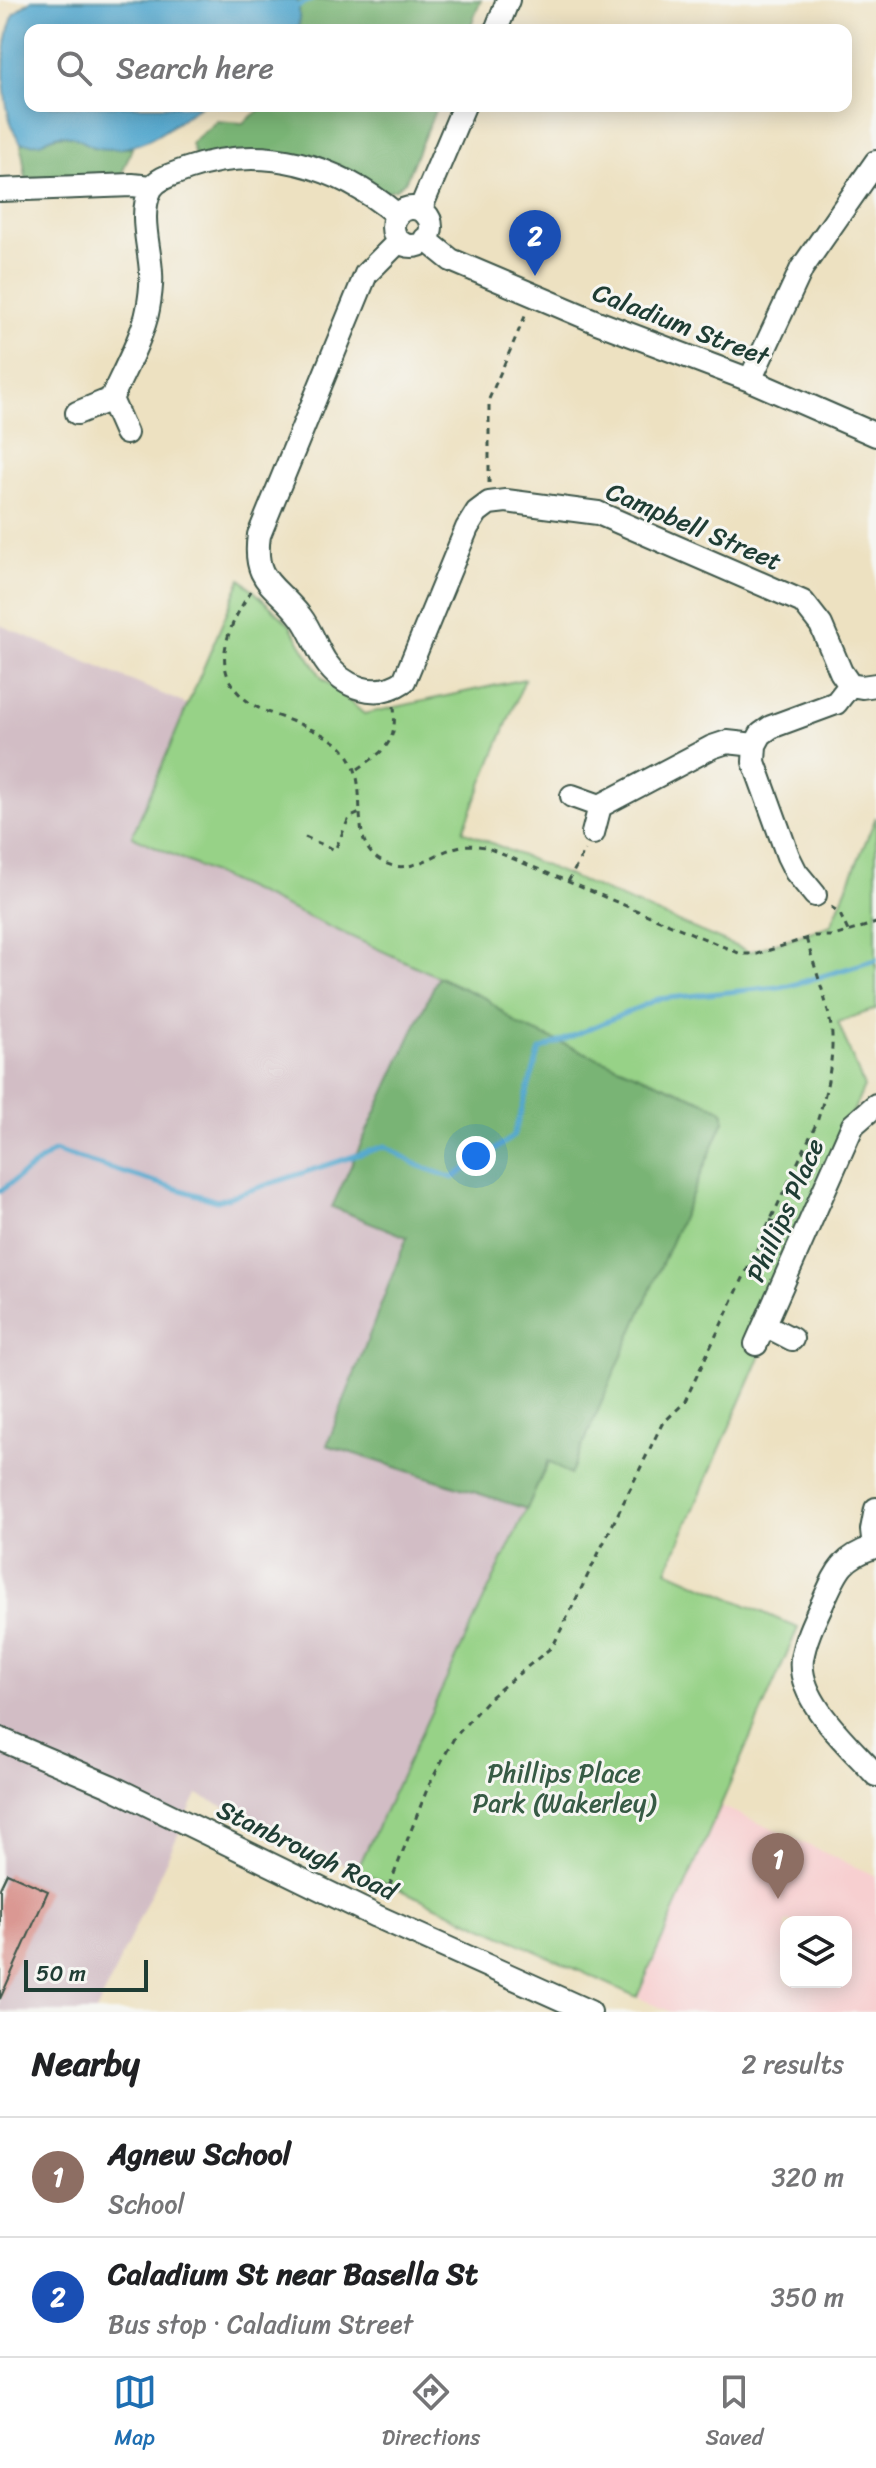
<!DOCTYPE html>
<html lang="en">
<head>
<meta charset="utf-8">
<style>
  :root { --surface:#fff; --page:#f6f6f6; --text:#202124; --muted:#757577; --line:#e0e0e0; --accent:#1f6fb2 }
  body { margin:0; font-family:Sriracha,sans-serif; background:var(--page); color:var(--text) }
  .controls { position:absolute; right:24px; bottom:24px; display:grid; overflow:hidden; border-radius:16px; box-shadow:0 4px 20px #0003 }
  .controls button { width:72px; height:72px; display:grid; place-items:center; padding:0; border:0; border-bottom:2px solid var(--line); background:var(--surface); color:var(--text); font:40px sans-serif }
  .scale { position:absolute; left:24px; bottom:20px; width:124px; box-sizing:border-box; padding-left:8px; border:4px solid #1f3d34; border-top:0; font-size:22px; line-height:28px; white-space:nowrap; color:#1f3d34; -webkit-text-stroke:6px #f6f6f2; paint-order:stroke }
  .you { position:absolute; left:476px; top:1156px; width:28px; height:28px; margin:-20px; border:6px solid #fff; border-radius:50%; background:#1a73e8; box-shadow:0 0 0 12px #1a73e833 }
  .badge { display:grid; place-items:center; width:52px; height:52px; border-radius:50%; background:var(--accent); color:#fff; font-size:26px; font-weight:700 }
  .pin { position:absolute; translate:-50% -66px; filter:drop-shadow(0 2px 4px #0008) }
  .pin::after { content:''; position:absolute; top:42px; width:28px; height:24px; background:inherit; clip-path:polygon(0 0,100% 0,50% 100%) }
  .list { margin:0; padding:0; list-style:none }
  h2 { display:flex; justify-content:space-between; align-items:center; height:104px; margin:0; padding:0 32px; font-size:34px }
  h2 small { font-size:26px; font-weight:400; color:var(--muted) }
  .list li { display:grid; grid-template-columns:52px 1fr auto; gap:24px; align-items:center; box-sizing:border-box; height:120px; padding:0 32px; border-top:2px solid var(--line) }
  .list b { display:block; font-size:30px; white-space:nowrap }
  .list p { margin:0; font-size:26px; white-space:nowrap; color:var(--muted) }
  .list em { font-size:26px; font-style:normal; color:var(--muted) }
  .icon { flex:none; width:44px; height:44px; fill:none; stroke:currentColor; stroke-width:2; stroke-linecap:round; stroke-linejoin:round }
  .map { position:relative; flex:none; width:876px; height:2012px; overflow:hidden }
  .search { position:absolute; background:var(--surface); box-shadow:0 4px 20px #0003; left:24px; right:24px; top:24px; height:88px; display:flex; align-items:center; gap:20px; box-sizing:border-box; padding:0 28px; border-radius:16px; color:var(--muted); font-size:30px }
  .sheet { height:344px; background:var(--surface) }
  nav { display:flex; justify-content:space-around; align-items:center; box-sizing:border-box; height:112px; border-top:2px solid var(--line); background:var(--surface); font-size:22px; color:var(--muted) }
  nav a { display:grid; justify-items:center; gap:4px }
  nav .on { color:var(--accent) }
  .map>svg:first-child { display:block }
  .built { fill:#f7cfd0; fill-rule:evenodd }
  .industrial { fill:#d2bdc5 }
  .green { fill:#97d287; stroke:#5b885e; stroke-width:2 }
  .forest { fill:#79b474; stroke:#4c7854; stroke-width:2 }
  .water { fill:#52a7ce; stroke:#387281; stroke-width:2 }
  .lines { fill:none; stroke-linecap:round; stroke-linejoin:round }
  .stream { stroke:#52a7ce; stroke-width:5 }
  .building { fill:#da9893 }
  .minor-casing { stroke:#3e5649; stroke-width:26 }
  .path { stroke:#3e5649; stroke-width:3; stroke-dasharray:6 6; stroke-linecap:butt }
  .minor { stroke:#fff; stroke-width:22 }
  .labels { text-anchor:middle; stroke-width:6; stroke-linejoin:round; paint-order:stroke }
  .street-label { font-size:26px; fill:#1f3d34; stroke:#f6f6f2 }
  .park-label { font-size:26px; fill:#375b45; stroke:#f6f6f2 }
</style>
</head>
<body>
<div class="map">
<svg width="876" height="2012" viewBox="0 0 876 2012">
  <rect width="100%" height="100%" fill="#f6f6f2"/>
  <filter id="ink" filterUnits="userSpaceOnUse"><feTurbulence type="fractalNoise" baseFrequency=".0125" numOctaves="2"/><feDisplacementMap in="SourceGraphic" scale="16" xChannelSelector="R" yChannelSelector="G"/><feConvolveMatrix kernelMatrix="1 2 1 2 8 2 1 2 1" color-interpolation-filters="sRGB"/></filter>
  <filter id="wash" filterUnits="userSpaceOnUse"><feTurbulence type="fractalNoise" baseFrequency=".006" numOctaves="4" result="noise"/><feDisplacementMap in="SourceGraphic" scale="32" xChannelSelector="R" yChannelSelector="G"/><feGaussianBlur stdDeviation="1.8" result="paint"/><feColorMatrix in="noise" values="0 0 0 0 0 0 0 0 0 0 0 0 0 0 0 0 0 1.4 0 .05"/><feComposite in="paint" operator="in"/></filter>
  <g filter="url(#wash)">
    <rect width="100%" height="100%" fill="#ede1c1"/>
    <!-- built -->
    <path class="built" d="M721 1806 876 1876V2012H671L637 1997ZM786 1922H846V1982H786Z"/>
    <!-- industrial -->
    <path class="industrial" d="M0 625 188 705 132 836 438 977 333 1207 407 1237 327 1444 527 1509 357 1870 197 1794 96 2012H0Z"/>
    <!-- green -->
    <path class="green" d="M241 579 289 624 322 678 364 714 525 679 463 831 749 952 831 925 876 817V1009L838 1022 864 1087 748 1349 761 1355 667 1570 798 1628 637 1997 357 1870 549 1461 570 1474 719 1108 518 1025 487 999 132 836Z"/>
    <!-- forest -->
    <path class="forest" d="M297 0H481L469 30H293L299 25Z
      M265 106H437L406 180 396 189 380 193 342 170 197 162 191 143 217 121 243 123Z
      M66 135 84 140 94 148H132L121 176 26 179 21 143C38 143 50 136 66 135Z
      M438 977 487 999 518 1025 719 1108 724 1113V1121L570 1475 548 1461 527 1509 327 1445 407 1237 332 1207Z"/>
    <!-- water -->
    <path class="water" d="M32 0H297L299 6V25L293 30H30V106H200C169 128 138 155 98 148 86 146 77 135 64 135 53 134 49 140 40 143 35 144 27 143 21 143 0 114 0 50 13 16 17 9 26 5 32 0Z"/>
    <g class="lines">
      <!-- stream -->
      <path class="stream" d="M293 8 311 0
        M0 1191 54 1151 217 1201 385 1146 419 1166 453 1178 513 1137 540 1050 658 999 789 986 876 960"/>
    </g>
    <g id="blocks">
      <!-- building -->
      <path class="building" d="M7 1873 48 1891 0 1999V1888Z"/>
    </g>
  </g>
  <g filter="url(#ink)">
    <use href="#blocks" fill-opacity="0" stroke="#3e5649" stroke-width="2"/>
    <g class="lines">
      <!-- minor casing -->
      <g class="minor-casing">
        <path id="minor" d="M496 30 508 0
          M0 190 132 185 152 187
          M393 227a19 19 0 1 1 38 0a19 19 0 1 1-38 0Z
          M420 210 464 106
          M425 239 451 260 597 322 750 380 876 435
          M399 241 366 274 259 535C252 583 276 584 301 617 311 630 316 647 325 661 343 688 376 700 404 681L467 528 477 512 489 503 506 501 598 513 803 602 821 625 841 672 850 685 862 687 876 685
          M750 380 802 268 876 162
          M111 399C122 375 144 334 148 309 150 298 152 285 151 273 150 247 138 214 151 189 158 177 175 174 187 169 263 143 338 165 397 215
          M77 413 111 399 126 433
          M755 745 754 762 788 856 796 872 815 895
          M572 796 600 806 593 833
          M600 806 712 747 727 742 755 745 761 734 771 727 836 703 850 685
          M765 1325 792 1339
          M756 1344 853 1125 876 1105
          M876 1509 872 1530 874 1547C841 1558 837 1571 823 1602 814 1621 805 1639 802 1659 797 1701 850 1746 876 1775
          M0 1739 110 1786 376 1916 590 2012"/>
      </g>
      <!-- path -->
      <path class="path" d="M489 483V399L526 314
        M251 591C229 625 207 669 246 700 261 712 285 718 302 725 316 732 334 738 344 750 374 784 344 840 381 861 410 878 433 852 461 846 468 844 477 846 485 847L741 954H757L814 936H834L876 923
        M358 769C386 749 397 743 394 706
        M305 837 335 850 349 818 360 813
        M568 882 585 850
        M831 907 839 912 848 931
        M770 1220 789 1228
        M385 1897 428 1787 454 1738 489 1698 553 1646 662 1424 684 1403 817 1122C826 1093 833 1066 832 1035 830 1008 814 966 806 938"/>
      <!-- minor -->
      <use href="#minor" class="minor"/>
    </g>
  </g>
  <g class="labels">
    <!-- street labels -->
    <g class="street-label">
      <text transform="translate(681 324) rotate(21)" y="9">Caladium Street</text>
      <text transform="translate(694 526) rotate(23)" y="9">Campbell Street</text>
      <text transform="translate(785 1210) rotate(-66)" y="9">Phillips Place</text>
      <text transform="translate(307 1850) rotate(26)" y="9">Stanbrough Road</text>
    </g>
    <!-- park labels -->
    <g class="park-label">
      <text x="564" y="1782">Phillips Place<tspan x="564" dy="30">Park (Wakerley)</tspan></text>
    </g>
  </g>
</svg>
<div class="controls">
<button><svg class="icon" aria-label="layers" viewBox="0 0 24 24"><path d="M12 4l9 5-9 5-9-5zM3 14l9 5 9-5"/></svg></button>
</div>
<div class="scale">50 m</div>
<div class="you"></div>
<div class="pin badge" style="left:778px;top:1899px;background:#8d6e63">1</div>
<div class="pin badge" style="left:535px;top:276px;background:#1a4fb4">2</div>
<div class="search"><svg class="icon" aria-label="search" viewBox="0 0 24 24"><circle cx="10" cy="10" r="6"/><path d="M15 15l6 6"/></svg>Search here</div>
</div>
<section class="sheet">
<h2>Nearby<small>2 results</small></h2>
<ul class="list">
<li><span class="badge" style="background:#8d6e63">1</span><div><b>Agnew School</b><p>School</p></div><em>320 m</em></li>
<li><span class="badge" style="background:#1a4fb4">2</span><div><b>Caladium St near Basella St</b><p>Bus stop · Caladium Street</p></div><em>350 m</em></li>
</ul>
</section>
<nav>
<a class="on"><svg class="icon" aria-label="map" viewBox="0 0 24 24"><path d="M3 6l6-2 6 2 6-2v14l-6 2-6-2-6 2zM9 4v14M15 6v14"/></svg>Map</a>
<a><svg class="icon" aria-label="directions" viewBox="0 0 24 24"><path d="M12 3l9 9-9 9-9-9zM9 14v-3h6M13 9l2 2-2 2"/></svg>Directions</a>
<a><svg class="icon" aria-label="saved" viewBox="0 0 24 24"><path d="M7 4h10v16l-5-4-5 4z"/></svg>Saved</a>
</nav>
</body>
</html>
